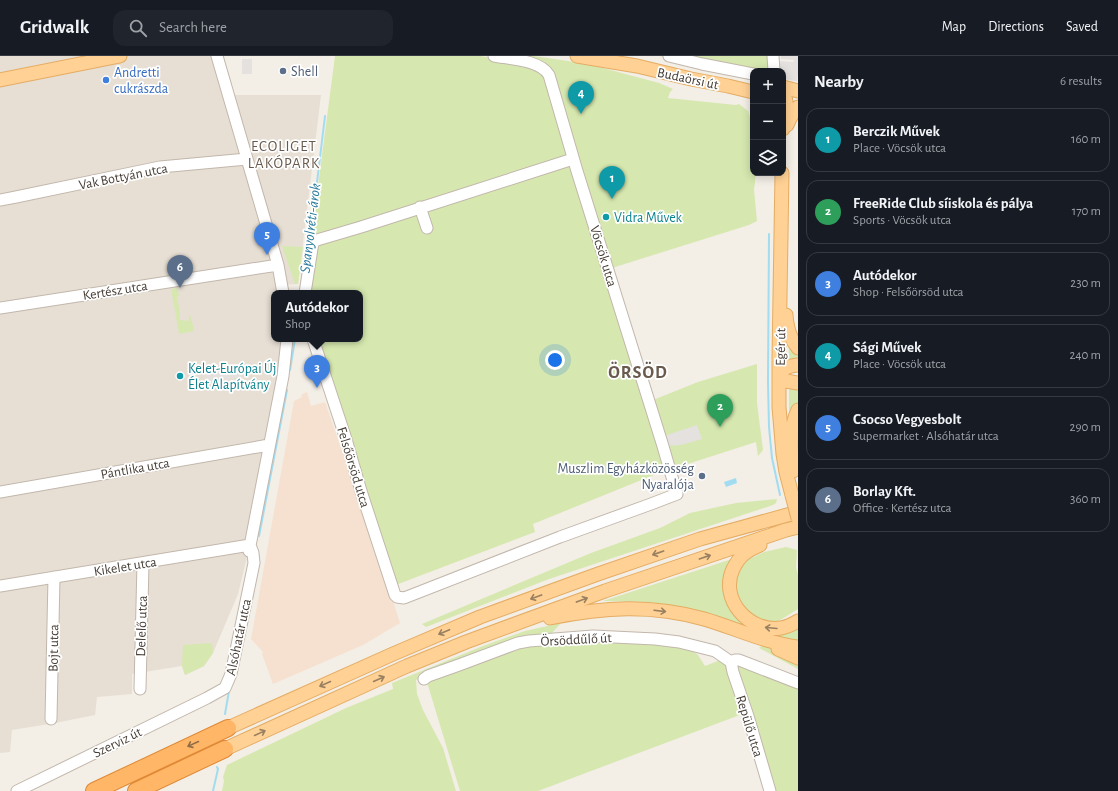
<!DOCTYPE html>
<html lang="en">
<head>
<meta charset="utf-8">
<style>
  :root { --surface:#171b24; --page:#20242c; --text:#f1f3f6; --muted:#9ea1a6; --line:#363941; --accent:#0f766e }
  body { margin:0; font-family:"Alegreya Sans",sans-serif; background:var(--page); color:var(--text) }
  .controls { position:absolute; right:12px; top:12px; display:grid; overflow:hidden; border-radius:8px; box-shadow:0 2px 10px #0003 }
  .controls button { width:36px; height:36px; display:grid; place-items:center; padding:0; border:0; border-bottom:1px solid var(--line); background:var(--surface); color:var(--text); font:20px sans-serif }
  .you { position:absolute; left:555px; top:304px; width:14px; height:14px; margin:-10px; border:3px solid #fff; border-radius:50%; background:#1a73e8; box-shadow:0 0 0 6px #1a73e833 }
  .badge { display:grid; place-items:center; width:26px; height:26px; border-radius:50%; background:var(--accent); color:#fff; font-size:13px; font-weight:700 }
  .pin { position:absolute; translate:-50% -33px; filter:drop-shadow(0 1px 2px #0008) }
  .pin::after { content:''; position:absolute; top:21px; width:14px; height:12px; background:inherit; clip-path:polygon(0 0,100% 0,50% 100%) }
  .popup { position:absolute; left:271px; top:234px; width:92px; height:52px; box-sizing:border-box; display:grid; place-content:center; border-radius:8px; background:var(--surface); filter:drop-shadow(0 1px 3px #0005); font-size:13px; white-space:nowrap; color:var(--muted) }
  .popup b { font-size:15px; color:var(--text) }
  .popup::after { content:''; position:absolute; left:50%; top:100%; margin-left:-8px; border:8px solid transparent; border-top-color:var(--surface) }
  .list { margin:0; padding:0; list-style:none }
  h2 { display:flex; justify-content:space-between; align-items:center; height:52px; margin:0; padding:0 16px; font-size:17px }
  h2 small { font-size:13px; font-weight:400; color:var(--muted) }
  .list li { display:grid; grid-template-columns:26px 1fr auto; gap:12px; align-items:center; box-sizing:border-box; height:64px; margin:0 8px 8px; padding:0 8px; border:1px solid var(--line); border-radius:12px }
  .list b { display:block; font-size:15px; white-space:nowrap }
  .list p { margin:0; font-size:13px; white-space:nowrap; color:var(--muted) }
  .list em { font-size:13px; font-style:normal; color:var(--muted) }
  .icon { flex:none; width:22px; height:22px; fill:none; stroke:currentColor; stroke-width:2; stroke-linecap:round; stroke-linejoin:round }
  .map { position:relative; flex:none; width:798px; height:735px; overflow:hidden }
  header { display:flex; align-items:center; gap:24px; box-sizing:border-box; height:56px; padding:0 20px; background:var(--surface); border-bottom:1px solid var(--line) }
  header strong { font-size:19px }
  nav { display:flex; gap:22px; margin-inline-start:auto; font-size:14px }
  .search { width:280px; height:36px; background:var(--page); display:flex; align-items:center; gap:10px; box-sizing:border-box; padding:0 14px; border-radius:12px; color:var(--muted); font-size:15px }
  main { display:flex }
  aside { flex:1; background:var(--surface) }
  .map>svg:first-child { display:block }
  .residential { fill:#e7dfd4 }
  .commercial { fill:#f6e1d1 }
  .green { fill:#d6e8af }
  .parking { fill:#e4e1de }
  .water { fill:#a2dcf1 }
  .lines { fill:none; stroke-linecap:round; stroke-linejoin:round }
  .stream { stroke:#a2dcf1; stroke-width:2 }
  .minor-casing { stroke:#c2b7ac; stroke-width:13 }
  .major-casing { stroke:#e5ac63; stroke-width:15 }
  .highway-casing { stroke:#df8835; stroke-width:18 }
  .minor { stroke:#fff; stroke-width:11 }
  .major { stroke:#ffd194; stroke-width:13 }
  .highway { stroke:#ffb666; stroke-width:16 }
  .major-bridge-casing { stroke:#e5ac63; stroke-width:15; stroke-linecap:butt }
  .major-bridge { stroke:#ffd194; stroke-width:13 }
  .oneway { stroke:#998060 }
  .oneway2 { stroke:#906d49 }
  .service-dot { fill:#5c6f8a; stroke:#fff; stroke-width:1.5 }
  .shop-dot { fill:#3f7fe0; stroke:#fff; stroke-width:1.5 }
  .culture-dot { fill:#0f9aa8; stroke:#fff; stroke-width:1.5 }
  .labels { text-anchor:middle; stroke-width:3.5; stroke-linejoin:round; paint-order:stroke }
  .service-label { font-size:14px; fill:#4e5e75; stroke:#fff; text-anchor:start }
  .shop-label { font-size:14px; fill:#366cbe; stroke:#fff; text-anchor:start }
  .street-label { font-size:14px; fill:#463d35; stroke:#fff }
  .culture-label { font-size:14px; fill:#0d838f; stroke:#fff; text-anchor:start }
  .neighbourhood-label { font-size:15px; letter-spacing:1px; fill:#695a4d; stroke:#fff }
  .water-label { font-size:15px; font-style:italic; fill:#297b9c; stroke:#fff }
  .district-label { font-size:18px; font-weight:bold; letter-spacing:1px; fill:#695a4d; stroke:#fff }
</style>
</head>
<body>
<header>
<strong>Gridwalk</strong>
<div class="search"><svg class="icon" aria-label="search" viewBox="0 0 24 24"><circle cx="10" cy="10" r="6"/><path d="M15 15l6 6"/></svg>Search here</div>
<nav><a>Map</a><a>Directions</a><a>Saved</a></nav>
</header>
<main>
<div class="map">
<svg width="798" height="735" viewBox="0 0 798 735">
  <rect width="100%" height="100%" fill="#f3eee6"/>
  <!-- residential -->
  <path class="residential" d="M0 0H219L232 39H321L298 228 283 229 284 237H274V283H287L250 489 238 538 213 597 204 610 185 619 182 610 132 618V638L97 641 95 659 55 667 12 674 10 696 0 697Z"/>
  <!-- commercial -->
  <path class="commercial" d="M307 336 311 350 325 346 344 401 353 417 400 567 363 589 273 628 262 598 263 596 251 583 294 345 302 341 301 339Z"/>
  <!-- green -->
  <path class="green" d="M335 0H480L510 5 505 0H534L588 8 659 27 673 33 670 36 668 42 736 49 739 48 748 55 753 72V117H756L754 134 757 165 749 169 615 211 607 220 666 414 533 468 535 476 393 530 317 283H360V237H304Z
    M660 0H771L772 15H753L744 20Z
    M282 190 303 191 298 228H295Z
    M177 232 179 240H177L180 258V264L189 265V260H191L194 275 179 278 171 233Z
    M789 290 798 299V307L788 308Z
    M757 308V347L763 394 758 400 756 386 672 413 653 344 698 326Z
    M789 330H798V346L789 362Z
    M777 443 776 447 773 449 549 523 426 571 422 568 591 497 660 472 690 457 736 447Z
    M786 491 797 494 796 511 798 520V553L777 566 760 563 751 559 735 536V525L745 505 764 496Z
    M735 502 726 525 739 563 785 575 798 573V587H795L712 559 651 546 603 545Z
    M561 567 551 578 416 624 417 638 423 654 443 692 456 735H222L224 725 223 721 227 709 346 652 393 633 392 627 483 590 525 575Z
    M572 581 683 588 698 599 705 610 723 603 798 627V735H770L745 657 538 735H460L426 623 520 587Z
    M212 587 213 597 204 610 185 619 182 610 183 589Z
    M763 589 798 605V613L759 592Z"/>
  <!-- parking -->
  <path class="parking" d="M781 0H798V18L797 25 783 23V15H776L779 5 793 6 794 5V4L781 3Z
    M242 3H252V18H242Z
    M239 309 241 321 206 326 204 314Z
    M697 369 702 383 681 389 667 390 664 380Z"/>
  <!-- water -->
  <path class="water" d="M736 422 737 427 726 431 724 426Z"/>
  <g class="lines">
    <!-- stream -->
    <path class="stream" d="M769 178 768 326 769 371 772 402 780 439
      M310 184 325 60
      M290 314 295 283
      M259 480 287 334
      M225 658 229 635
      M213 735 218 713 217 711"/>
    <!-- minor casing -->
    <g class="minor-casing">
      <path id="minor" d="M217 0 278 209 283 237
        M669 0 702 8 753 18
        M773 0 774 15
        M0 144 16 141 160 111 247 103
        M420 151 427 172
        M305 237 313 186 317 184 361 171 573 103
        M0 252 278 209
        M313 283 346 383 361 435 395 539 397 541 404 542 560 481 651 448 677 438 662 387 577 115 549 19C540 4 510 3 494 0
        M0 436 269 389
        M249 495 283 320 287 283
        M0 530 250 489
        M731 606 733 616 748 660 770 735
        M731 606 735 604H739L798 627
        M424 623 428 620 459 609 518 587 529 585 593 580 655 583 679 586 715 595 731 606
        M140 633 143 507
        M51 663 54 521
        M17 735 207 642 225 632 231 618 254 507 253 497 250 489"/>
    </g>
    <!-- major casing -->
    <g class="major-casing">
      <path id="major" d="M577 0 637 10 691 23 728 30 753 36
        M0 24 120 0
        M783 31 798 35
        M783 38C790 47 784 63 783 73
        M787 69C790 62 792 57 798 51
        M782 117 779 302V351L783 398 786 416 792 439
        M786 259C787 272 790 283 798 292
        M779 318C784 311 790 310 798 309
        M779 318 786 325 798 327
        M793 415C791 396 789 372 798 354
        M760 489C755 491 749 494 744 498 739 502 736 507 733 513 719 543 749 577 781 572 787 571 793 568 798 565
        M550 562C604 551 651 548 704 563 735 572 766 587 798 591
        M778 593 798 602
        M228 672 393 598 480 561 598 518 700 483 798 456
        M225 693 407 610 466 586 605 535 786 474 798 471"/>
    </g>
    <!-- highway casing -->
    <g class="highway-casing">
      <path id="highway" d="M94 735 228 672
        M136 735 225 693"/>
    </g>
    <!-- minor -->
    <use href="#minor" class="minor"/>
    <!-- major -->
    <use href="#major" class="major"/>
    <!-- highway -->
    <use href="#highway" class="highway"/>
    <!-- major-bridge casing -->
    <g class="major-bridge-casing">
      <path id="major-bridge" d="M792 439 798 462"/>
    </g>
    <!-- major-bridge -->
    <use href="#major-bridge" class="major-bridge"/>
  </g>
  <!-- one-way arrows -->
  <defs><path id="oneway-shaft" d="M-6 0H5M1.5-3L5.5 0L1.5 3" fill="none" stroke-width="1.6" stroke-linecap="round" stroke-linejoin="round"/></defs>
  <g class="oneway">
    <use href="#oneway-shaft" transform="translate(658 497) rotate(161)"/>
    <use href="#oneway-shaft" transform="translate(705 501) rotate(-19)"/>
    <use href="#oneway-shaft" transform="translate(536 541) rotate(160)"/>
    <use href="#oneway-shaft" transform="translate(582 544) rotate(-20)"/>
    <use href="#oneway-shaft" transform="translate(660 555) rotate(7)"/>
    <use href="#oneway-shaft" transform="translate(771 572) rotate(-175)"/>
    <use href="#oneway-shaft" transform="translate(444 576) rotate(157)"/>
    <use href="#oneway-shaft" transform="translate(379 623) rotate(-24)"/>
    <use href="#oneway-shaft" transform="translate(325 628) rotate(156)"/>
    <use href="#oneway-shaft" transform="translate(260 677) rotate(-25)"/>
  </g>
  <use class="oneway2" href="#oneway-shaft" transform="translate(193 688) rotate(155)"/>
  <!-- markers -->
  <g class="service-dot">
    <circle cx="283" cy="15" r="4"/>
    <circle cx="702" cy="420" r="4"/>
  </g>
  <circle class="shop-dot" cx="106" cy="24" r="4"/>
  <g class="culture-dot">
    <circle cx="606" cy="161" r="4"/>
    <circle cx="180" cy="320" r="4"/>
  </g>
  <g class="labels">
    <!-- service labels -->
    <g class="service-label">
      <text x="291" y="20">Shell</text>
      <text x="694" y="417" text-anchor="end">Muszlim Egyházközösség<tspan x="694" dy="16">Nyaralója</tspan></text>
    </g>
    <!-- shop labels -->
    <g class="shop-label">
      <text x="114" y="21">Andretti<tspan x="114" dy="16">cukrászda</tspan></text>
    </g>
    <!-- street labels -->
    <g class="street-label">
      <text transform="translate(688 22) rotate(12)" y="5">Budaörsi út</text>
      <text transform="translate(123 120) rotate(-11)" y="5">Vak Bottyán utca</text>
      <text transform="translate(604 200) rotate(73)" y="5">Vöcsök utca</text>
      <text transform="translate(115 234) rotate(-9)" y="5">Kertész utca</text>
      <text transform="translate(780 291) rotate(-89)" y="5">Egér út</text>
      <text transform="translate(354 411) rotate(73)" y="5">Felsőörsöd utca</text>
      <text transform="translate(135 412) rotate(-10)" y="5">Pántlika utca</text>
      <text transform="translate(125 510) rotate(-9)" y="5">Kikelet utca</text>
      <text transform="translate(141 570) rotate(-88)" y="5">Delelő utca</text>
      <text transform="translate(238 581) rotate(-78)" y="5">Alsóhatár utca</text>
      <text transform="translate(576 583) rotate(-3)" y="5">Örsöddűlő út</text>
      <text transform="translate(53 592) rotate(-89)" y="5">Bojt utca</text>
      <text transform="translate(750 670) rotate(73)" y="5">Repülő utca</text>
      <text transform="translate(117 686) rotate(-26)" y="5">Szerviz út</text>
    </g>
    <!-- culture labels -->
    <g class="culture-label">
      <text x="614" y="166">Vidra Művek</text>
      <text x="188" y="317">Kelet-Európai Új<tspan x="188" dy="16">Élet Alapítvány</tspan></text>
    </g>
    <!-- neighbourhood labels -->
    <g class="neighbourhood-label">
      <text x="284" y="95">ECOLIGET<tspan x="284" dy="17">LAKÓPARK</tspan></text>
    </g>
    <!-- water labels -->
    <g class="water-label">
      <text transform="translate(310 172) rotate(-83)" y="5">Spanyolréti-árok</text>
    </g>
    <!-- district labels -->
    <g class="district-label">
      <text x="638" y="322">ÖRSÖD</text>
    </g>
  </g>
</svg>
<div class="controls">
<button>+</button>
<button>−</button>
<button><svg class="icon" aria-label="layers" viewBox="0 0 24 24"><path d="M12 4l9 5-9 5-9-5zM3 14l9 5 9-5"/></svg></button>
</div>
<div class="you"></div>
<div class="pin badge" style="left:612px;top:143px;background:#0f9aa8">1</div>
<div class="pin badge" style="left:720px;top:371px;background:#2e9e5b">2</div>
<div class="pin badge" style="left:317px;top:332px;background:#3f7fe0">3</div>
<div class="popup"><b>Autódekor</b>Shop</div>
<div class="pin badge" style="left:581px;top:58px;background:#0f9aa8">4</div>
<div class="pin badge" style="left:267px;top:199px;background:#3f7fe0">5</div>
<div class="pin badge" style="left:180px;top:232px;background:#5c6f8a">6</div>
</div>
<aside>
<h2>Nearby<small>6 results</small></h2>
<ul class="list">
<li><span class="badge" style="background:#0f9aa8">1</span><div><b>Berczik Művek</b><p>Place · Vöcsök utca</p></div><em>160 m</em></li>
<li><span class="badge" style="background:#2e9e5b">2</span><div><b>FreeRide Club síiskola és pálya</b><p>Sports · Vöcsök utca</p></div><em>170 m</em></li>
<li><span class="badge" style="background:#3f7fe0">3</span><div><b>Autódekor</b><p>Shop · Felsőörsöd utca</p></div><em>230 m</em></li>
<li><span class="badge" style="background:#0f9aa8">4</span><div><b>Sági Művek</b><p>Place · Vöcsök utca</p></div><em>240 m</em></li>
<li><span class="badge" style="background:#3f7fe0">5</span><div><b>Csocso Vegyesbolt</b><p>Supermarket · Alsóhatár utca</p></div><em>290 m</em></li>
<li><span class="badge" style="background:#5c6f8a">6</span><div><b>Borlay Kft.</b><p>Office · Kertész utca</p></div><em>360 m</em></li>
</ul>
</aside>
</main>
</body>
</html>
